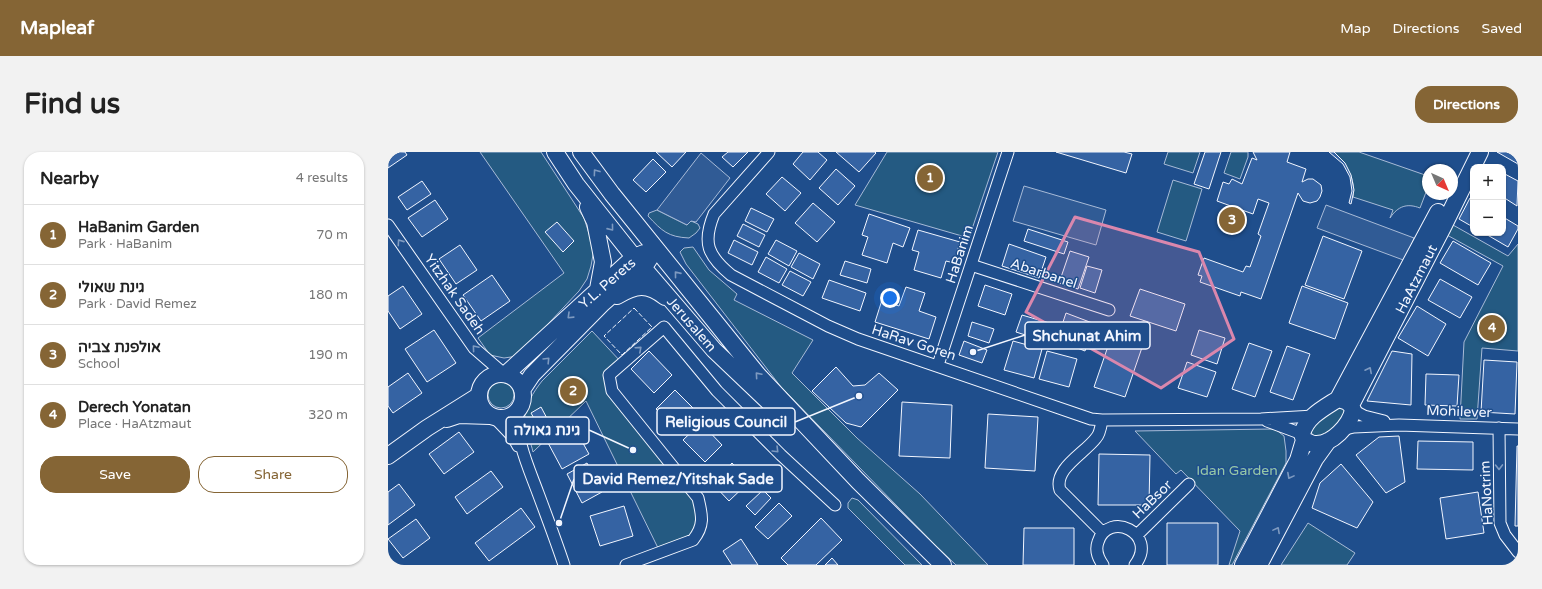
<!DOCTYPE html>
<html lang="en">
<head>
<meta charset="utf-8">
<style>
  :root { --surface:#fff; --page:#f2f2f2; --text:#222; --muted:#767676; --line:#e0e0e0; --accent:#856535 }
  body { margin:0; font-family:"Varela Round","Noto Sans Hebrew",sans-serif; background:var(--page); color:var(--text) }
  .controls { position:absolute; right:12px; top:12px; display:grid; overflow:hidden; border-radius:8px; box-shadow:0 1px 3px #0004 }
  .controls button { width:36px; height:36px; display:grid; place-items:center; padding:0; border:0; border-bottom:1px solid var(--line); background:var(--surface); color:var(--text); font:20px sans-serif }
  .compass { position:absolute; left:1034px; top:12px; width:36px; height:36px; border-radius:50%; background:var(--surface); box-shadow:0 1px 3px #0004; rotate:136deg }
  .you { position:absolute; left:502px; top:146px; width:14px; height:14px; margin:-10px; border:3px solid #fff; border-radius:50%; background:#1a73e8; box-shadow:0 0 0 6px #1a73e833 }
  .badge { display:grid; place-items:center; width:26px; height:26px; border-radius:50%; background:var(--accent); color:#fff; font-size:13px; font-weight:700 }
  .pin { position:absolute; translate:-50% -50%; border:2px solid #fff; box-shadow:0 1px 4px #0006 }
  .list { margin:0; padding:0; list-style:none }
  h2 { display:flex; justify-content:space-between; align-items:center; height:52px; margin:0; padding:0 16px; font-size:17px }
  h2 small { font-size:13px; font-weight:400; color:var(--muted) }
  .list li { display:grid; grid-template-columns:26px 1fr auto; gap:12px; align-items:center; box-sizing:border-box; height:60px; padding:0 16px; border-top:1px solid var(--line) }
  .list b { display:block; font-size:15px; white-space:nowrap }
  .list p { margin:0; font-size:13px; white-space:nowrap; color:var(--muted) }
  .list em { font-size:13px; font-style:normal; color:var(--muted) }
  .actions { display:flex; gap:8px; padding:12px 16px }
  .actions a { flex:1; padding:9px 0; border:1px solid var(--accent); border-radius:16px; text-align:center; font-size:14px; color:var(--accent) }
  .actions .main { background:var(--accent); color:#fff }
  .map { position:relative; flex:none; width:1130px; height:413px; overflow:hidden; border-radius:16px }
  header { display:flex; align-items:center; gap:24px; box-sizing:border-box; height:56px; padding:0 20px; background:var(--accent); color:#fff }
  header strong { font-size:19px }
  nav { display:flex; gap:22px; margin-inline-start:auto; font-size:14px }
  .intro { display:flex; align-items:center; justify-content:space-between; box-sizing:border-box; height:96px; padding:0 24px }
  h1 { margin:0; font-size:28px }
  .button { padding:10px 18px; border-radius:16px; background:var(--accent); color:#fff; font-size:14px; font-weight:700 }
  main { display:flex; gap:24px; padding:0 24px }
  aside { flex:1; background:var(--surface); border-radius:16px; box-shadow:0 1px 3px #0004 }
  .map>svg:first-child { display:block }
  .green { fill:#245a82; stroke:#a8bbd7 }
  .parking { fill:#305b95; stroke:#a8bbd7 }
  .building { fill:#3563a3; stroke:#f2f6ff }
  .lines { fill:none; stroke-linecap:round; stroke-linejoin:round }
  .street-casing { stroke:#f2f6ff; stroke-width:13 }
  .secondary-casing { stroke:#f2f6ff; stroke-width:18 }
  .street { stroke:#1f4e8c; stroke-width:11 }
  .secondary { stroke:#1f4e8c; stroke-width:16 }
  .fence { stroke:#f2f6ff; stroke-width:1; stroke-dasharray:5 2; stroke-linecap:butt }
  .oneway { stroke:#7e9ac0 }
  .marked { fill:#da87ad; fill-opacity:0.2; stroke:#da87ad; stroke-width:3; stroke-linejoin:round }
  .labels { text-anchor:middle; stroke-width:3; stroke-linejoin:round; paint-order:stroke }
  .street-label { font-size:14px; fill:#f2f6ff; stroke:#1f4e8c }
  .park-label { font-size:14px; fill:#97c8a6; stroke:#1f4e8c }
  .leader { fill:none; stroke:#f2f6ff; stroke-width:1.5 }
  .callout-dot { fill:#f2f6ff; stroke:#1f4e8c; stroke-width:1.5 }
  .callout { fill:#1f4e8c; stroke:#f2f6ff; stroke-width:1.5 }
  .callout-label { font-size:15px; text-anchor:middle; font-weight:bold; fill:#f2f6ff }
</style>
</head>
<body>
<header>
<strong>Mapleaf</strong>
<nav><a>Map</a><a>Directions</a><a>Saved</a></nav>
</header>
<div class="intro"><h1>Find us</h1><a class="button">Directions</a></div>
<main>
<aside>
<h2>Nearby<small>4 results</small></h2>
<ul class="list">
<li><span class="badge">1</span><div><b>HaBanim Garden</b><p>Park · HaBanim</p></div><em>70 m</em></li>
<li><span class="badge">2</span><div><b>גינת שאולי</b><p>Park · David Remez</p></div><em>180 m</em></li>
<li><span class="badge">3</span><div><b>אולפנת צביה</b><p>School</p></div><em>190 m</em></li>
<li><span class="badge">4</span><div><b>Derech Yonatan</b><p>Place · HaAtzmaut</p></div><em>320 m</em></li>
</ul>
<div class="actions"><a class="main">Save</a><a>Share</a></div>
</aside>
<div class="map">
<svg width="1130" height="413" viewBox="0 0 1130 413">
  <rect width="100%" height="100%" fill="#1f4e8c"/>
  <!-- green -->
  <path class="green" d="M92 0H153L196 66 206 97 203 114 199 127 191 139 130 204 116 206 102 203 90 186 176 121Z
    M499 0H610L581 86 467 53Z
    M780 0H812L805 21 776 12Z
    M843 0H860V5L852 27 836 21Z
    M946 0H971L1040 24V35L1032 56C1019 51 1010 54 1002 66L1005 58 965 45C968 26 958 12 946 0Z
    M785 28 814 37 798 89 769 80Z
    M269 58 299 73 303 69 310 72 312 76 308 81 301 86C280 85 274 79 260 64L261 61Z
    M1065 73 1120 104 1130 92V199L1094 196 1089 267H1072L1076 190 1115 114 1059 83Z
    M305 95 321 118 349 142 346 148 425 188 404 221 469 286 532 342 600 413H568L548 394 393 235 298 112 292 100 296 96Z
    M204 179 234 211 221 223 223 240 307 348 310 364 308 380 271 398 198 249 145 300C143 290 137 279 137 269 135 256 146 239 154 229Z
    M100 243a13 13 0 1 1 26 0a13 13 0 1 1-26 0Z
    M949 255 957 256 955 267 938 282 930 285 925 283 922 279 926 273Z
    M887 277 896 284 898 299V311L844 413H841L852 379 793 318 788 322 747 279Z
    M464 346 470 348 534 413H517L460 356V351Z
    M920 371 967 401 959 413H893Z"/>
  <!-- parking -->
  <path class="parking" d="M313 1 342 26 308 70 303 69 299 73 269 58Z
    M636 34 718 58 708 93 625 69Z
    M938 53 1026 86 1018 109 929 76Z"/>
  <!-- building -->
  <path class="building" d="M0 0H17L19 3 0 16Z
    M268 0H298L284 15Z
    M340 0H360L345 15 334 5Z
    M415 0H430L439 8 422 28 405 12Z
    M448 0H487L488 1 471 20Z
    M668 0H736L744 2 738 21Z
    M817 0H833L821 37 806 32Z
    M865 0H902L899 10 918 17 914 30 920 27H925L933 33 934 39 932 45 929 49 922 51 915 49 910 41 873 147 853 140 852 144 812 130 814 124 810 123 816 106 855 120 858 114 862 115 873 84 870 82 881 51 870 47 865 62 829 49 835 30 841 32 844 27 854 32 864 6 869 8Z
    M941 0H946L957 11 963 23 966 38 963 52 961 51 964 39 962 25 955 12Z
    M1109 0H1130V12Z
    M265 7 278 20 258 40 245 28Z
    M448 17 467 34 450 53 431 36Z
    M1115 21 1130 29 1129 54 1115 45Z
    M394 25 413 41 397 59 378 42Z
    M34 29 43 42 19 58 10 45Z
    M1082 46 1085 48V75L1071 67Z
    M47 48 60 67 34 85 20 66Z
    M425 51 447 70 429 90 407 71Z
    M363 56 386 67 379 80 357 69Z
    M481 62 522 76 515 95 505 91 499 111 474 103 480 85 474 83Z
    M1115 65 1130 74V77L1120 95 1096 81H1115Z
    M169 70 186 89 175 100 157 80Z
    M355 72 377 83 371 95 349 84Z
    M640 77 680 90 676 102 636 89Z
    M530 78 572 90 566 111 558 109 553 126 526 118 531 100 524 98Z
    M935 84 974 99 956 147 917 133Z
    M346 88 370 100 364 113 340 101Z
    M388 88 409 99 401 114 380 102Z
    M1065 89 1103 111 1090 133 1052 111Z
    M621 92 658 105 651 126 614 114Z
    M72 93 89 118 68 132 51 107Z
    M682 99 701 105 690 137 671 131Z
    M411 101 432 112 425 127 403 115Z
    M378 105 399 117 391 131 370 120Z
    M457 109 483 117 479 131 452 123Z
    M699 114 714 118 707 141 692 136Z
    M402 119 423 130 415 144 394 133Z
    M104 123 122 149 93 169 75 143Z
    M1052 127 1084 145 1072 166 1040 148Z
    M441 128 478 141 472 159 434 146Z
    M597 133 624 142 617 163 590 154Z
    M15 134 34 162 12 177 0 159V144Z
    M914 134 960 151 947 187 901 171Z
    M518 135 537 141 531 159 548 165 541 187 487 170 494 148 511 154Z
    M752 137 797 152 788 179 742 164Z
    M1029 154 1058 172 1040 204 1010 186Z
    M678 161 707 172 697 199 669 188Z
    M634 163 661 171 656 189 628 180Z
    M584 170 606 177 601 191 580 184Z
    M728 171 759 181 737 245 706 235Z
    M46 178 68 211 39 230 17 197Z
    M811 178 837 186 829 212 803 203Z
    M576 189 599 198 594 211 571 203Z
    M625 189 654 197 646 226 616 218Z
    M861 191 884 199 867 245 844 237Z
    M899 194 922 202 905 248 882 240Z
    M261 199 284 223 266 241 243 217Z
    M659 199 689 207 681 235 651 227Z
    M1004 199 1024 202 1023 253 979 249Z
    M1096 208 1129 210 1127 262 1093 260Z
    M799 210 828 220 819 245 790 236Z
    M448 215 465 234 477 233 491 221 510 238 473 275 458 271 424 239Z
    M20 221 34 241 5 261 0 254V235Z
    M1038 222 1071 223 1069 254 1037 253Z
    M287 238 308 259 289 278 268 257Z
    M514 250 564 253 562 306 511 304Z
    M153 255 162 272 152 277 143 261Z
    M600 262 650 265 647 319 597 316Z
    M313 271 334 293 317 310 295 288Z
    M186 275 201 302 174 317 159 289Z
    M71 280 86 300 56 322 41 302Z
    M1011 284 1017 330 998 341 968 303 991 285Z
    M1030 289 1085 290V318L1029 317Z
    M1129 294H1130V374H1127Z
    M711 302 762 303 761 353H710Z
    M199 311 214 340 194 351 179 322Z
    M344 311 362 329 341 349 324 331Z
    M953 312 985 350 969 376 924 356 932 331Z
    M103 319 115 335 79 362 67 345Z
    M11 332 27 353 0 373V340Z
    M375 338 383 346 367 363 358 354Z
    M1090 340 1096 381 1058 387 1052 346Z
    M391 351 404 364 380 387 367 375Z
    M236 354 245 384 212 394 202 364Z
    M133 356 147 375 101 409 87 391Z
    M433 366 454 388 428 413H400L393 406Z
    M28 367 42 386 15 406 0 387Z
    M779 371H830V413H779Z
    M636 376H686V413H635Z
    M353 387 370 413H344L335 399Z
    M444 406 450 413H437Z"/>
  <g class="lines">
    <!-- street casing -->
    <g class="street-casing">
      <path id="street" d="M381 0 326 62C314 91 320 104 343 123L440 174 470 187 703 267 714 268 873 267 926 264
        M0 73 86 196 116 222
        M583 113 721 158
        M550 213 620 0
        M130 258C127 287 140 314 150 341 159 365 168 389 176 413
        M965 258 976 264 996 269
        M106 265 125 285 130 294
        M714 268C713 274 712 282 708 286 697 301 665 317 672 338L715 381
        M879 269 914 282
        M1111 276 1112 371 1117 383 1130 400
        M953 278 966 275 1011 273 1130 277
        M749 383 801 332
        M238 413 305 388C317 373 314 363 310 346L224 239 221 223 276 175 329 239 393 303 447 353
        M715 413C710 406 707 398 710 390 720 358 771 381 747 413"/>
    </g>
    <!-- secondary casing -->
    <g class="secondary-casing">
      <path id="secondary" d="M167 0 188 32 246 105 326 198 386 255
        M193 0 224 42 370 223 470 329 555 413
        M200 55 207 70 215 110 210 137
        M229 144C248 133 259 131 277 145
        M91 244a22 22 0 1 1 44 0a22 22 0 1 1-44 0Z
        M118 222 246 105 256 101
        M134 238 144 223 215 151 256 115 262 106
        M950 247 1050 60
        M950 247C958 249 962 250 965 258 962 273 944 293 927 292 923 292 919 289 916 288L914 282C918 265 936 256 950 247Z
        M963 253 1055 75 1092 0
        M59 267 71 263 102 264
        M0 304 39 276 90 244
        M855 413 910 308 916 288
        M871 413 927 307 940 289"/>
    </g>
    <!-- street -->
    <use href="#street" class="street"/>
    <!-- secondary -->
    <use href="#secondary" class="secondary"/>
    <!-- fence -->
    <path class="fence" d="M246 156 264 175 234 203 216 184Z"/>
  </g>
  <!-- one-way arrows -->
  <defs><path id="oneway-chevron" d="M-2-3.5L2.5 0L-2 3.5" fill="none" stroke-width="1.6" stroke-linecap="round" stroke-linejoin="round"/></defs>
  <g class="oneway">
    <use href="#oneway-chevron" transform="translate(208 20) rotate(-126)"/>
    <use href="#oneway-chevron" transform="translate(223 76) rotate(51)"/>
    <use href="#oneway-chevron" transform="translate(12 90) rotate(-125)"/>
    <use href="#oneway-chevron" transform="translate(289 122) rotate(-129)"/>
    <use href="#oneway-chevron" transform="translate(182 164) rotate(136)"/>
    <use href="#oneway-chevron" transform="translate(87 196) rotate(-130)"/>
    <use href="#oneway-chevron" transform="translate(251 197) rotate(-42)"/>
    <use href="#oneway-chevron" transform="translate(159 208) rotate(-46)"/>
    <use href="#oneway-chevron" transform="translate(981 218) rotate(-63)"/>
    <use href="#oneway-chevron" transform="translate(370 223) rotate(-131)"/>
    <use href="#oneway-chevron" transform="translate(388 298) rotate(45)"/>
    <use href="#oneway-chevron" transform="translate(1111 315) rotate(89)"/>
    <use href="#oneway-chevron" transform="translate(902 324) rotate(118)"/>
    <use href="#oneway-chevron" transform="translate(889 378) rotate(-62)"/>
  </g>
  <!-- marked area -->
  <path class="marked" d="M687 65 811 100 846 187 773 236 638 160Z"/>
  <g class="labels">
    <!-- street labels -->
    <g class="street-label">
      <text transform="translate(571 102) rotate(-72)" y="5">HaBanim</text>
      <text transform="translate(656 121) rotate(18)" y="5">Abarbanel</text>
      <text transform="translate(1028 127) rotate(-63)" y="5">HaAtzmaut</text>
      <text transform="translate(219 131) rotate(-41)" y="5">Y.L. Perets</text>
      <text transform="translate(67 142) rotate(55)" y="5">Yitzhak Sadeh</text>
      <text transform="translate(304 172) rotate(49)" y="5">Jerusalem</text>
      <text transform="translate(526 190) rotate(18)" y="5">HaRav Goren</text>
      <text transform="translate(1071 259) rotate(2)" y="5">Mohilever</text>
      <text transform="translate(1098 341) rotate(-93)" y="5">HaNotrim</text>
      <text transform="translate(764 347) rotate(-44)" y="5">HaBsor</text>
    </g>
    <!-- park labels -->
    <g class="park-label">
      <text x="849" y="323">Idan Garden</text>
    </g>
  </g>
  <!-- callouts -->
  <path class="leader" d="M585 200L637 183M471 244L407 270M245 298L201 278M171 371L186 327"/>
  <g class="callout-dot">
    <circle cx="585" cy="200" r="4"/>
    <circle cx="471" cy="244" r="4"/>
    <circle cx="245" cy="298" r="4"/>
    <circle cx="171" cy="371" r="4"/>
  </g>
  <g class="callout">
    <rect x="637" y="170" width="125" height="27" rx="4"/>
    <rect x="269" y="256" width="138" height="27" rx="4"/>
    <rect x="118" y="265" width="83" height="27" rx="4"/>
    <rect x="186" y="313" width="208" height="27" rx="4"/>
  </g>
  <g class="callout-label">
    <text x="699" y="189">Shchunat Ahim</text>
    <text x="338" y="275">Religious Council</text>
    <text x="159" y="283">גינת גאולה</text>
    <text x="290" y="332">David Remez/Yitshak Sade</text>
  </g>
</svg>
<div class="controls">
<button>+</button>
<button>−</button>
</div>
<svg class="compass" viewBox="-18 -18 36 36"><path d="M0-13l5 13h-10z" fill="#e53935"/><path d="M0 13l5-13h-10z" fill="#767676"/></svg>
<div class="you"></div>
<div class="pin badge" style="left:542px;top:26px">1</div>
<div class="pin badge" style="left:185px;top:239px">2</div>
<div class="pin badge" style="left:844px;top:68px">3</div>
<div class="pin badge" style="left:1104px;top:176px">4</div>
</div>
</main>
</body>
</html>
